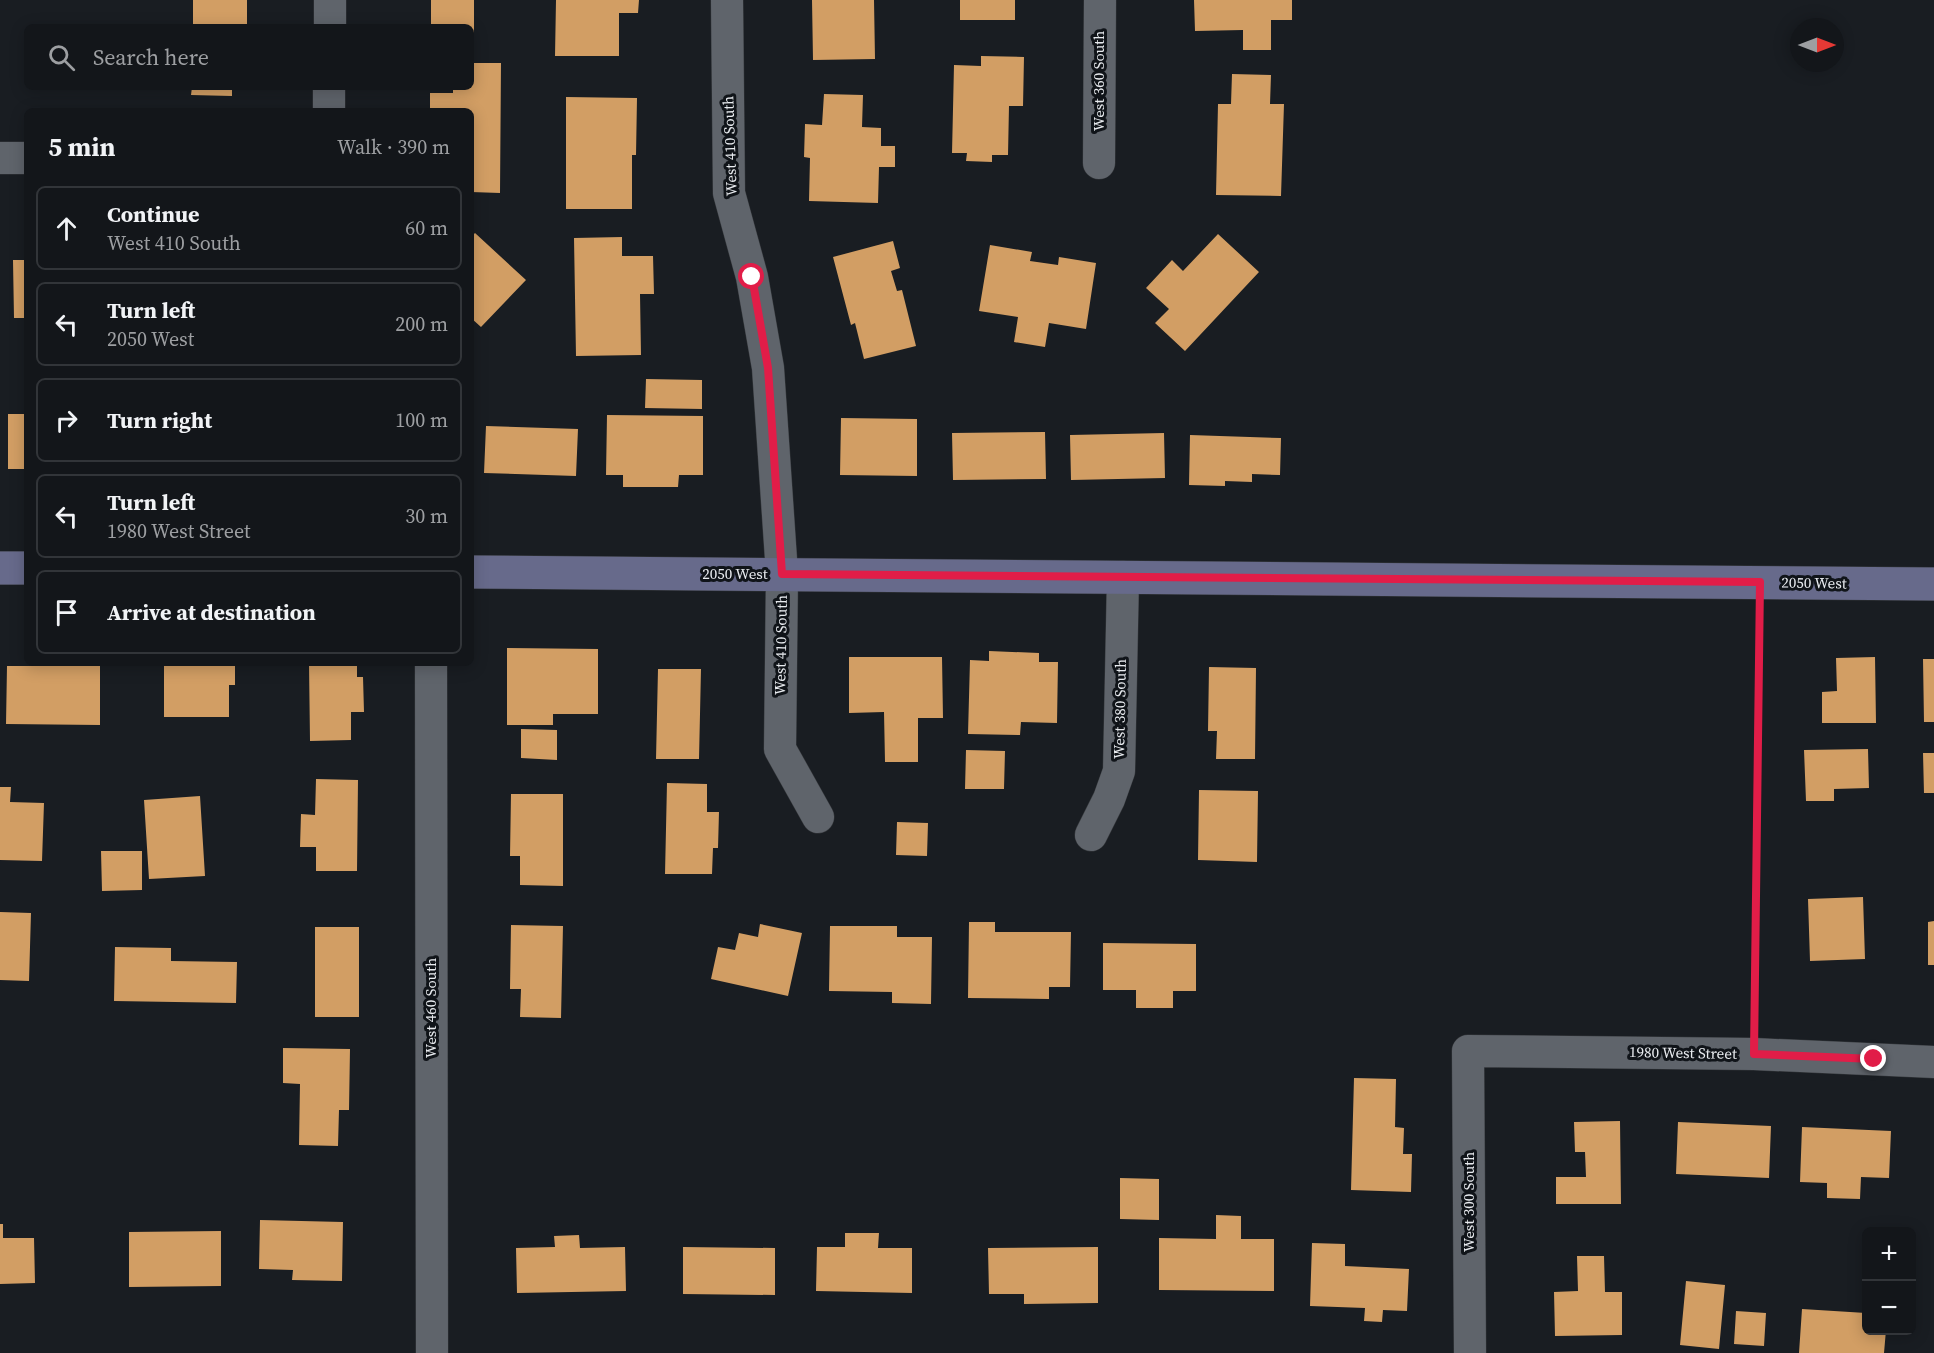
<!DOCTYPE html>
<html lang="en">
<head>
<meta charset="utf-8">
<style>
  :root { --surface:#13161a; --page:#202327; --text:#f1f3f6; --muted:#9d9fa2; --line:#323539 }
  body { margin:0; font-family:"Source Serif 4",serif; background:var(--page); color:var(--text) }
  .controls { position:absolute; right:18px; bottom:18px; display:grid; overflow:hidden; border-radius:9px; box-shadow:0 3px 15px #0003 }
  .controls button { width:54px; height:54px; display:grid; place-items:center; padding:0; border:0; border-bottom:2px solid var(--line); background:var(--surface); color:var(--text); font:30px sans-serif }
  .compass { position:absolute; left:1790px; top:18px; width:54px; height:54px; border-radius:50%; background:var(--surface); box-shadow:0 3px 15px #0003; rotate:90deg }
  .stop { position:absolute; width:18px; height:18px; margin:-14px; border:4px solid #e11d48; border-radius:50%; background:#fff }
  .stop.end { background:#e11d48; border-color:#fff; box-shadow:0 2px 6px #0008 }
  .list { margin:0; padding:0; list-style:none }
  h2 { display:flex; justify-content:space-between; align-items:center; height:78px; margin:0; padding:0 24px; font-size:26px }
  h2 small { font-size:20px; font-weight:400; color:var(--muted) }
  .list li { display:grid; grid-template-columns:39px 1fr auto; gap:18px; align-items:center; box-sizing:border-box; height:84px; margin:0 12px 12px; padding:0 12px; border:2px solid var(--line); border-radius:9px }
  .list b { display:block; font-size:22px; white-space:nowrap }
  .list p { margin:0; font-size:20px; white-space:nowrap; color:var(--muted) }
  .list em { font-size:20px; font-style:normal; color:var(--muted) }
  .icon { flex:none; width:33px; height:33px; fill:none; stroke:currentColor; stroke-width:2; stroke-linecap:round; stroke-linejoin:round }
  .map { position:relative; flex:none; width:1934px; height:1353px; overflow:hidden }
  .search { position:absolute; background:var(--surface); box-shadow:0 3px 15px #0003; left:24px; top:24px; width:450px; height:66px; display:flex; align-items:center; gap:15px; box-sizing:border-box; padding:0 21px; border-radius:9px; color:var(--muted); font-size:22px }
  .panel { position:absolute; background:var(--surface); box-shadow:0 3px 15px #0003; left:24px; top:108px; width:450px; height:558px; border-radius:9px }
  .map>svg:first-child { display:block }
  .building { fill:#d29e64 }
  .lines { fill:none; stroke-linecap:round; stroke-linejoin:round }
  .street-casing { stroke:#36393d; stroke-width:33 }
  .secondary-casing { stroke:#36393d; stroke-width:34 }
  .path { stroke:#7a7d82; stroke-width:4; stroke-dasharray:4.5 3; stroke-linecap:butt }
  .street { stroke:#5f646b; stroke-width:32 }
  .secondary { stroke:#676a8b; stroke-width:33 }
  .route { stroke:#e11d48; stroke-width:8 }
  .labels { text-anchor:middle; stroke-width:6; stroke-linejoin:round; paint-order:stroke }
  .street-label { font-size:15px; fill:#e9ecf0; stroke:#101419 }
</style>
</head>
<body>
<div class="map">
<svg width="1934" height="1353" viewBox="0 0 1934 1353">
  <rect width="100%" height="100%" fill="#191d22"/>
  <!-- building -->
  <path class="building" d="M193 0H247V27H193Z
    M431 0H474V37H471V27H431Z
    M556 0H639L638 13H619V56H555Z
    M812 0H874L875 59 813 60Z
    M960 0H1015V20H960Z
    M1194 0H1292V20H1271V50H1243V30L1195 31Z
    M981 56 1024 57 1023 106H1009L1008 155H992V162L966 161 967 153H952L954 65 981 66Z
    M471 63H501L500 193 471 192V111H430V93H453V87H471Z
    M1232 74 1271 75 1270 104H1284L1281 196 1216 195 1218 104H1231Z
    M192 87H232V96L191 95Z
    M824 94 863 95 862 127 881 128V146H895V167H879L878 203 809 201 810 158 804 157 805 124 822 125Z
    M566 97 637 98 636 155H632V209H566Z
    M475 233 526 280 481 327 471 318V237Z
    M1218 234 1259 272 1185 351 1155 323 1169 309 1146 288 1172 260 1183 271Z
    M622 237V256H653L654 294H640L641 355 576 356 574 238Z
    M893 241 900 268 891 271 897 291 902 290 916 346 864 359 855 323 851 325 833 257Z
    M990 245 1032 252 1030 261 1058 265 1059 257 1096 263 1086 329 1049 323 1045 347 1014 342 1018 317 979 311Z
    M13 260H27V318H14Z
    M646 379 702 380V409L645 408Z
    M8 414H27V469H8Z
    M607 415 703 416V475H679L678 487H623V475H606Z
    M841 418 917 419V476L840 475Z
    M486 426 578 429 576 476 484 473Z
    M1045 432 1046 479 953 480 952 433Z
    M1164 433 1165 478 1071 480 1070 435Z
    M1190 435 1281 438 1280 475 1252 474V482L1225 481V486L1189 485Z
    M507 648 598 649V714H553V725H507Z
    M989 651 1039 653V662H1058L1057 723 1021 722 1020 735 968 734 970 660 989 661Z
    M849 657H942L943 718H918V762H885L884 712 849 713Z
    M1875 657 1876 723H1822V692L1837 691 1836 658Z
    M1923 659H1934V722H1924Z
    M57 663H100V725L6 724 7 666H57Z
    M196 663H235V685H229V717H164V666H196Z
    M309 663H357V677H363L364 712H351V740L310 741Z
    M1209 667 1256 668 1255 759H1216L1217 731H1208Z
    M658 669H701L699 759H656Z
    M521 729 557 730V760L521 758Z
    M1868 749 1869 788 1834 789V801H1806L1804 750Z
    M966 750 1005 751 1004 789H965Z
    M1923 753H1934V793H1924Z
    M316 779 358 780 357 871H316V847H300L301 814 315 815Z
    M667 783 707 784V812H719L718 848H713L712 874H665Z
    M0 787H11L10 802 44 803 42 861 0 860Z
    M1199 790 1258 791 1257 862 1198 860Z
    M511 794H563V886L520 885V856H510Z
    M200 796 205 876 149 879 144 800Z
    M897 822 928 823 927 856 896 855Z
    M101 851H142V890L102 891Z
    M1863 897 1865 959 1810 961 1808 899Z
    M0 912 31 913 29 981 0 980Z
    M1934 921V965H1928V922Z
    M969 922H995V932H1071L1070 987H1049V999L968 998Z
    M760 924 802 933 788 996 711 979 718 947 735 950 739 933 758 937Z
    M511 925 563 926 561 1018 520 1017 521 989H510Z
    M830 926H897V937H932L931 1004 892 1003V992L829 991Z
    M315 927H359V1017H315Z
    M1103 943 1196 944V991H1173V1008H1136V990H1103Z
    M115 947 171 948V961L237 962 236 1003 114 1001Z
    M283 1048 350 1049 349 1110H339L338 1146 299 1145 300 1084 283 1083Z
    M1354 1078 1396 1079 1395 1127 1404 1128 1403 1154H1412L1411 1192 1351 1190Z
    M1620 1121 1621 1204H1556V1177H1586L1585 1152H1575L1574 1122Z
    M1678 1122 1771 1126 1769 1178 1676 1174Z
    M1802 1127 1891 1131 1889 1178 1861 1177 1860 1199 1827 1198V1183L1800 1182Z
    M1120 1178 1159 1179V1220L1120 1219Z
    M1216 1215 1241 1216V1239H1274V1291L1159 1290V1238L1216 1239Z
    M260 1220 343 1222 342 1281 292 1280 293 1270 259 1269Z
    M0 1224H3V1238H34L35 1283 0 1284Z
    M221 1231V1286L129 1287V1232Z
    M845 1233H879L878 1248H912V1293L816 1291 817 1247H845Z
    M579 1235 580 1248 625 1247 626 1291 517 1293 516 1248 555 1247 554 1236Z
    M1312 1243 1345 1244V1266L1409 1269 1407 1311 1383 1310 1382 1322 1364 1321 1365 1308 1310 1306Z
    M683 1247 775 1248V1295L683 1294Z
    M1098 1247V1303L1024 1304V1294H989L988 1248Z
    M1577 1256H1604L1605 1292H1622V1335L1555 1336 1554 1292 1578 1291Z
    M1686 1281 1725 1285 1719 1349 1680 1345Z
    M1802 1309 1866 1313V1330H1886L1884 1353H1799Z
    M1736 1311 1766 1313 1764 1346 1734 1344Z"/>
  <g class="lines">
    <!-- street casing -->
    <g class="street-casing">
      <path id="street" d="M727 0 729 193 752 277 768 368 782 574 780 749 818 817
        M330 27V0
        M329 111V87
        M0 158H27
        M1099 163 1100 0
        M431 663 432 1353
        M1091 835 1109 799 1119 771 1123 577
        M1470 1353 1468 1051 1754 1054 1934 1062"/>
    </g>
    <!-- secondary casing -->
    <g class="secondary-casing">
      <path id="secondary" d="M0 568H27
        M471 572 1934 584"/>
    </g>
    <!-- path -->
    <path class="path" d="M1754 1023 1759 614"/>
    <!-- street -->
    <use href="#street" class="street"/>
    <!-- secondary -->
    <use href="#secondary" class="secondary"/>
  </g>
  <g class="lines">
    <!-- route -->
    <path class="route" d="M752 277 768 368 782 574 1760 582 1754 1054 1874 1059"/>
  </g>
  <g class="labels">
    <!-- street labels -->
    <g class="street-label">
      <text transform="translate(1099 81) rotate(-90)" y="5">West 360 South</text>
      <text transform="translate(730 146) rotate(-92)" y="5">West 410 South</text>
      <text x="735" y="579">2050 West</text>
      <text transform="translate(1814 583) rotate(1)" y="5">2050 West</text>
      <text transform="translate(781 645) rotate(-89)" y="5">West 410 South</text>
      <text transform="translate(1120 709) rotate(-89)" y="5">West 380 South</text>
      <text transform="translate(431 1008) rotate(-90)" y="5">West 460 South</text>
      <text transform="translate(1683 1053) rotate(1)" y="5">1980 West Street</text>
      <text transform="translate(1469 1202) rotate(-90)" y="5">West 300 South</text>
    </g>
  </g>
</svg>
<div class="controls">
<button>+</button>
<button>−</button>
</div>
<svg class="compass" viewBox="-18 -18 36 36"><path d="M0-13l5 13h-10z" fill="#e53935"/><path d="M0 13l5-13h-10z" fill="#9d9fa2"/></svg>
<div class="stop" style="left:752px;top:277px"></div>
<div class="stop end" style="left:1874px;top:1059px"></div>
<div class="search"><svg class="icon" aria-label="search" viewBox="0 0 24 24"><circle cx="10" cy="10" r="6"/><path d="M15 15l6 6"/></svg>Search here</div>
<section class="panel">
<h2>5 min<small>Walk · 390 m</small></h2>
<ul class="list">
<li><svg class="icon" aria-label="ahead" viewBox="0 0 24 24"><path d="M12 20V5M6 11l6-6 6 6"/></svg><div><b>Continue</b><p>West 410 South</p></div><em>60 m</em></li>
<li><svg class="icon" aria-label="left" viewBox="0 0 24 24"><path d="M17 20v-9H6M10 6l-5 5 5 5"/></svg><div><b>Turn left</b><p>2050 West</p></div><em>200 m</em></li>
<li><svg class="icon" aria-label="right" viewBox="0 0 24 24"><path d="M7 20v-9h11M14 6l5 5-5 5"/></svg><div><b>Turn right</b></div><em>100 m</em></li>
<li><svg class="icon" aria-label="left" viewBox="0 0 24 24"><path d="M17 20v-9H6M10 6l-5 5 5 5"/></svg><div><b>Turn left</b><p>1980 West Street</p></div><em>30 m</em></li>
<li><svg class="icon" aria-label="arrive" viewBox="0 0 24 24"><path d="M6 21V4h12l-3 4 3 4H6"/></svg><div><b>Arrive at destination</b></div></li>
</ul>
</section>
</div>
</body>
</html>
